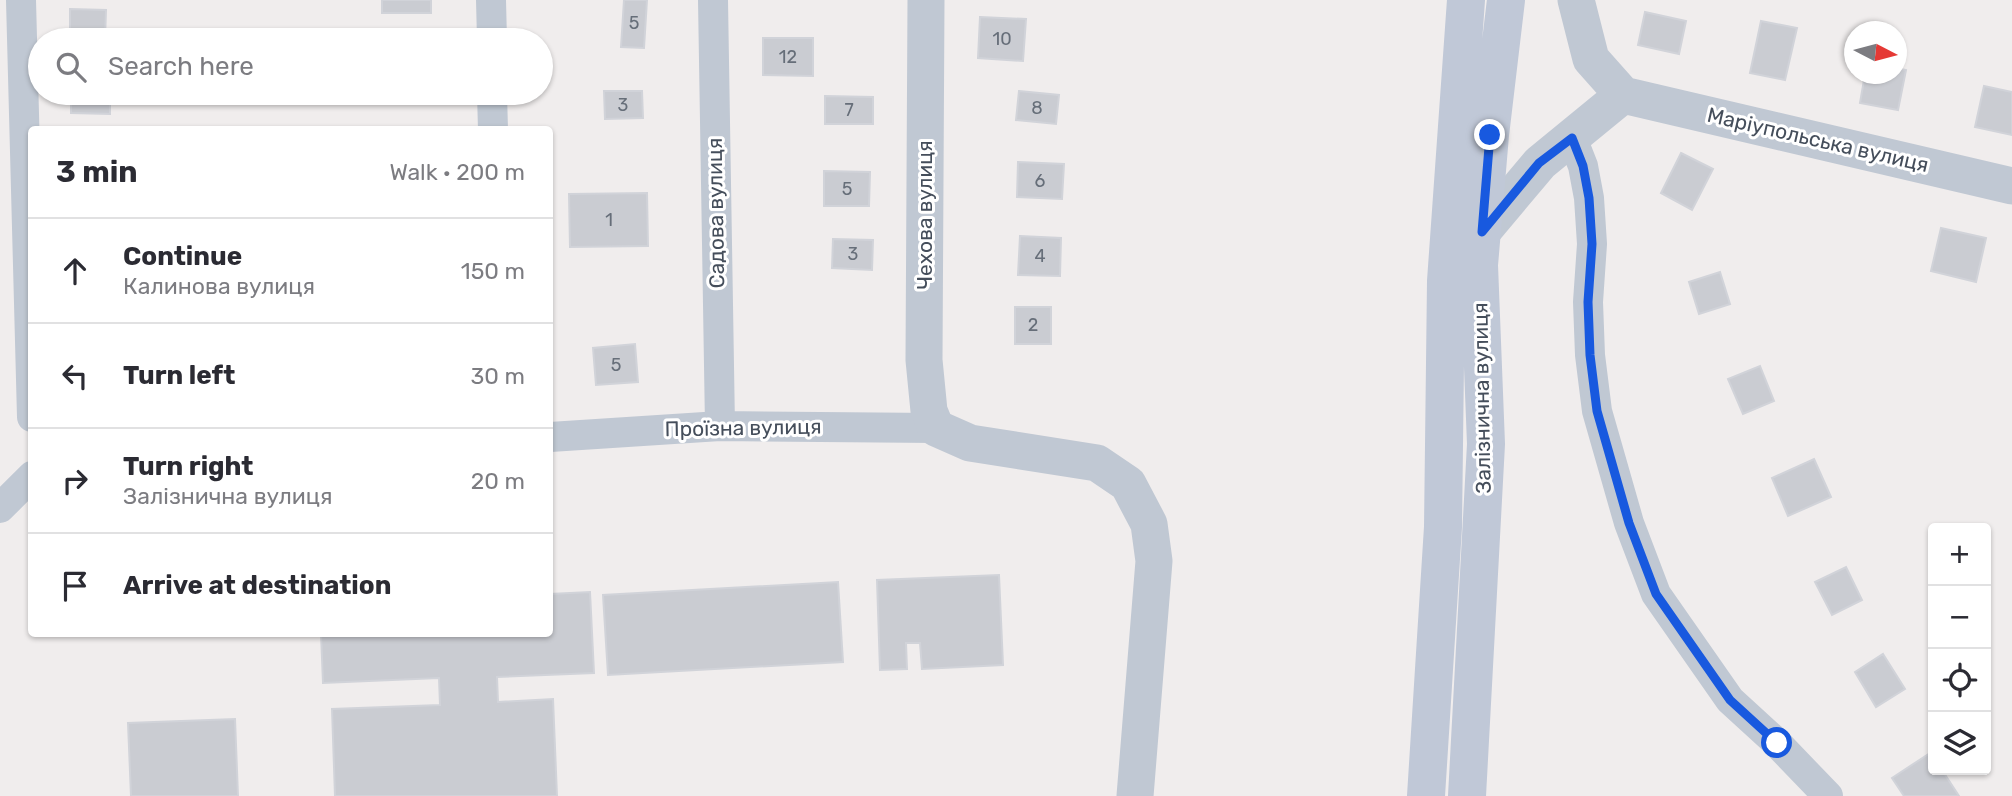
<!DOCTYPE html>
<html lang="en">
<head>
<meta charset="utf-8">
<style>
  :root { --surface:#fff; --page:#f7f7f7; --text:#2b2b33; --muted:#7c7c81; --line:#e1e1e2 }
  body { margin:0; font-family:Rubik,sans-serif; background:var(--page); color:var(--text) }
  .controls { position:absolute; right:21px; bottom:21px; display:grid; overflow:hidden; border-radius:7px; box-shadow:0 2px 5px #0004 }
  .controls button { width:63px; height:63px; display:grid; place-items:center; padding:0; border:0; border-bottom:2px solid var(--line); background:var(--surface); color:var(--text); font:35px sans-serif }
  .compass { position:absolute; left:1844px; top:21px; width:63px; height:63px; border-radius:50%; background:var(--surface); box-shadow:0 2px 5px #0004; rotate:96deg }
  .stop { position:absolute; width:21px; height:21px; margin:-16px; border:5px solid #1859df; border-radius:50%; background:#fff }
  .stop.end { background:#1859df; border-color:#fff; box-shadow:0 2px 7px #0008 }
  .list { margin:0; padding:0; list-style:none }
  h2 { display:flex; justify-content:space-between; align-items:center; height:91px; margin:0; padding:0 28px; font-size:30px }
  h2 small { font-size:23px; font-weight:400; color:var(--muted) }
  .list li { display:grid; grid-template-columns:46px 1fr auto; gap:21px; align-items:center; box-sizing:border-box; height:105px; padding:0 28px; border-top:2px solid var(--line) }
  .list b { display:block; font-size:26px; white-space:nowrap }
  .list p { margin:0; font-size:23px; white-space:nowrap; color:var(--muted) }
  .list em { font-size:23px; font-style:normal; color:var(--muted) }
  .icon { flex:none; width:38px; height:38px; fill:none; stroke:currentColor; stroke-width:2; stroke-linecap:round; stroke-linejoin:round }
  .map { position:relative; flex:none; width:2012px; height:796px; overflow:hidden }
  .search { position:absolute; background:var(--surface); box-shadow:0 2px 5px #0004; left:28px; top:28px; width:525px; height:77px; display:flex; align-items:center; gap:18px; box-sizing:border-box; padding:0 24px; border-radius:38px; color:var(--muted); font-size:26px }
  .panel { position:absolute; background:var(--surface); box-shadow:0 2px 5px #0004; left:28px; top:126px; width:525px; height:511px; border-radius:7px }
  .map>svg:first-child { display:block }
  .building { fill:#caccd2; stroke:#d1d3d9; stroke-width:2 }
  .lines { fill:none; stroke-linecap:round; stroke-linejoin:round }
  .minor { stroke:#c0c8d3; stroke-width:30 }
  .tertiary { stroke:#c0c8d3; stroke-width:37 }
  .secondary { stroke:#c0c8d7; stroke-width:38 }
  .route { stroke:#1859df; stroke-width:9 }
  .labels { text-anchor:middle; stroke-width:6; stroke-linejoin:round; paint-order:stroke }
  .number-label { font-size:18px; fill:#666e79 }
  .street-label { font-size:21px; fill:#454e5b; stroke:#fff }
</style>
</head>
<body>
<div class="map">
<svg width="2012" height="796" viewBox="0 0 2012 796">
  <rect width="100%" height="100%" fill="#f0eded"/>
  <!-- building -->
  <path class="building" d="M382 0H431V13H382Z
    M624 0H647L644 48 621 47Z
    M70 9 106 10 105 40H70Z
    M1645 12 1686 21 1679 54 1638 45Z
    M980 17 1026 19 1023 61 978 58Z
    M1761 21 1797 28 1785 80 1750 73Z
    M763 38H813V76L763 75Z
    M1896 68 1906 70 1898 110 1860 103 1865 74H1896Z
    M1984 86 2012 92V135L1975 127Z
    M604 91H642L643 118 605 119Z
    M1019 91 1059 95 1056 124 1016 120Z
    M71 93H110V114L71 113Z
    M825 96 873 97V124H825Z
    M1681 153 1713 169 1692 210 1661 193Z
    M1018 162 1064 164 1062 199 1017 197Z
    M824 171 870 172 869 206H824Z
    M647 193 648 246 570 247 569 194Z
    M1941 228 1986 238 1976 282 1931 271Z
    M1020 236 1061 238 1060 276 1018 275Z
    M833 239 873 240 872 270 832 268Z
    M1720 272 1730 304 1699 314 1689 282Z
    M1015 307H1051V344H1015Z
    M635 344 638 382 596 385 593 348Z
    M1760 366 1774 401 1743 414 1728 379Z
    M1814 459 1831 497 1788 516 1772 478Z
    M1846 567 1862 600 1832 615 1815 582Z
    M999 575 1003 665 922 669 920 643H906L907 669 880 670 877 580Z
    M838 582 843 662 608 675 603 595Z
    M590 592 594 673 497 677 498 702 553 699 557 796H335L332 709 440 705 439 678 323 683 321 634H550V594Z
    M1883 654 1905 689 1876 707 1855 672Z
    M235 719 238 796H131L128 723Z
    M1930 753 1933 757V770H1942L1959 796H1904L1892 778Z"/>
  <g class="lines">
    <!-- minor -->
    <path class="minor" d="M21 0 32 417
      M491 0 492 40
      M713 0 720 426
      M492 93 493 130
      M1572 138 1583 166 1589 198 1592 244 1588 302 1590 355 1597 411 1629 523 1656 594 1730 700 1777 743 1828 796
      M550 437 720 426 936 428
      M0 508 32 476"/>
    <!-- tertiary -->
    <path class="tertiary" d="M926 0 924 360 929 411 936 428 970 443 1097 463 1128 484 1149 524 1154 561 1135 796
      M1576 0 1591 59 1623 95
      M1623 95 2012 186
      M1482 232 1540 163 1623 95"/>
    <!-- secondary -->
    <path class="secondary" d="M1426 796 1443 527 1446 281 1466 0
      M1467 796 1486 444 1479 265 1490 135 1506 0"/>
  </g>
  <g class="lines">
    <!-- route -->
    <path class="route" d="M1490 135 1482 232 1539 163 1572 138 1583 166 1589 198 1592 244 1588 302 1590 355 1597 411 1629 523 1656 594 1730 700 1777 743"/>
  </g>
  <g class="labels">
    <!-- number labels -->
    <g class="number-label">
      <text x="634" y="29">5</text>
      <text x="1002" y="45">10</text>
      <text x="788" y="63">12</text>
      <text x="623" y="111">3</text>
      <text x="1037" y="114">8</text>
      <text x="849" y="116">7</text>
      <text x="1040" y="187">6</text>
      <text x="847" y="195">5</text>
      <text x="609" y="226">1</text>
      <text x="853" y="260">3</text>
      <text x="1040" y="262">4</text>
      <text x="1033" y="331">2</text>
      <text x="616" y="371">5</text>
    </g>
    <!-- street labels -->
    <g class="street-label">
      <text transform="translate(1818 140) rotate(13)" y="7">Маріупольська вулиця</text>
      <text transform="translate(716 213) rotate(-91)" y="7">Садова вулиця</text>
      <text transform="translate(925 215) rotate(-90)" y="7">Чехова вулиця</text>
      <text transform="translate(1482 398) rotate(-91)" y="7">Залізнична вулиця</text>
      <text transform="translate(743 428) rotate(-1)" y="7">Проїзна вулиця</text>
    </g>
  </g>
</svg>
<div class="controls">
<button>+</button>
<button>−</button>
<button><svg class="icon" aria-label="locate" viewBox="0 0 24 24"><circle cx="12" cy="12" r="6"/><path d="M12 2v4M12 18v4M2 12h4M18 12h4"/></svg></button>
<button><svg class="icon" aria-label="layers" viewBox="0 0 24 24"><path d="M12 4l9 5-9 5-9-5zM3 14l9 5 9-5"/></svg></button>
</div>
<svg class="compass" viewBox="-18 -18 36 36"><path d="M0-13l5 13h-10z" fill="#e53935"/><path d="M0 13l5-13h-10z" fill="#7c7c81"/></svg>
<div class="stop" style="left:1777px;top:743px"></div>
<div class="stop end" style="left:1490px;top:135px"></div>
<div class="search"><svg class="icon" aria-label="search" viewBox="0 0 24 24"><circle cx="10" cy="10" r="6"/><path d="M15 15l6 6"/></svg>Search here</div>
<section class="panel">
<h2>3 min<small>Walk · 200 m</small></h2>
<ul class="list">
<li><svg class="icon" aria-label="ahead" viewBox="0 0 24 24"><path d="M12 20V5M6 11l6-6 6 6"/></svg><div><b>Continue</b><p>Калинова вулиця</p></div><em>150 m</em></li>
<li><svg class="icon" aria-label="left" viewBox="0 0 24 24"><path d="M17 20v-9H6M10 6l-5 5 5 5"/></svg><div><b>Turn left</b></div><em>30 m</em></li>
<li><svg class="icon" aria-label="right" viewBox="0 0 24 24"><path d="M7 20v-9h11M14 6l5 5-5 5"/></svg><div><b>Turn right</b><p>Залізнична вулиця</p></div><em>20 m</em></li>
<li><svg class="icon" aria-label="arrive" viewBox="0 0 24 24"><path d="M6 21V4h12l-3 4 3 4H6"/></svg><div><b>Arrive at destination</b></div></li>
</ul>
</section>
</div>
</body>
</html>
